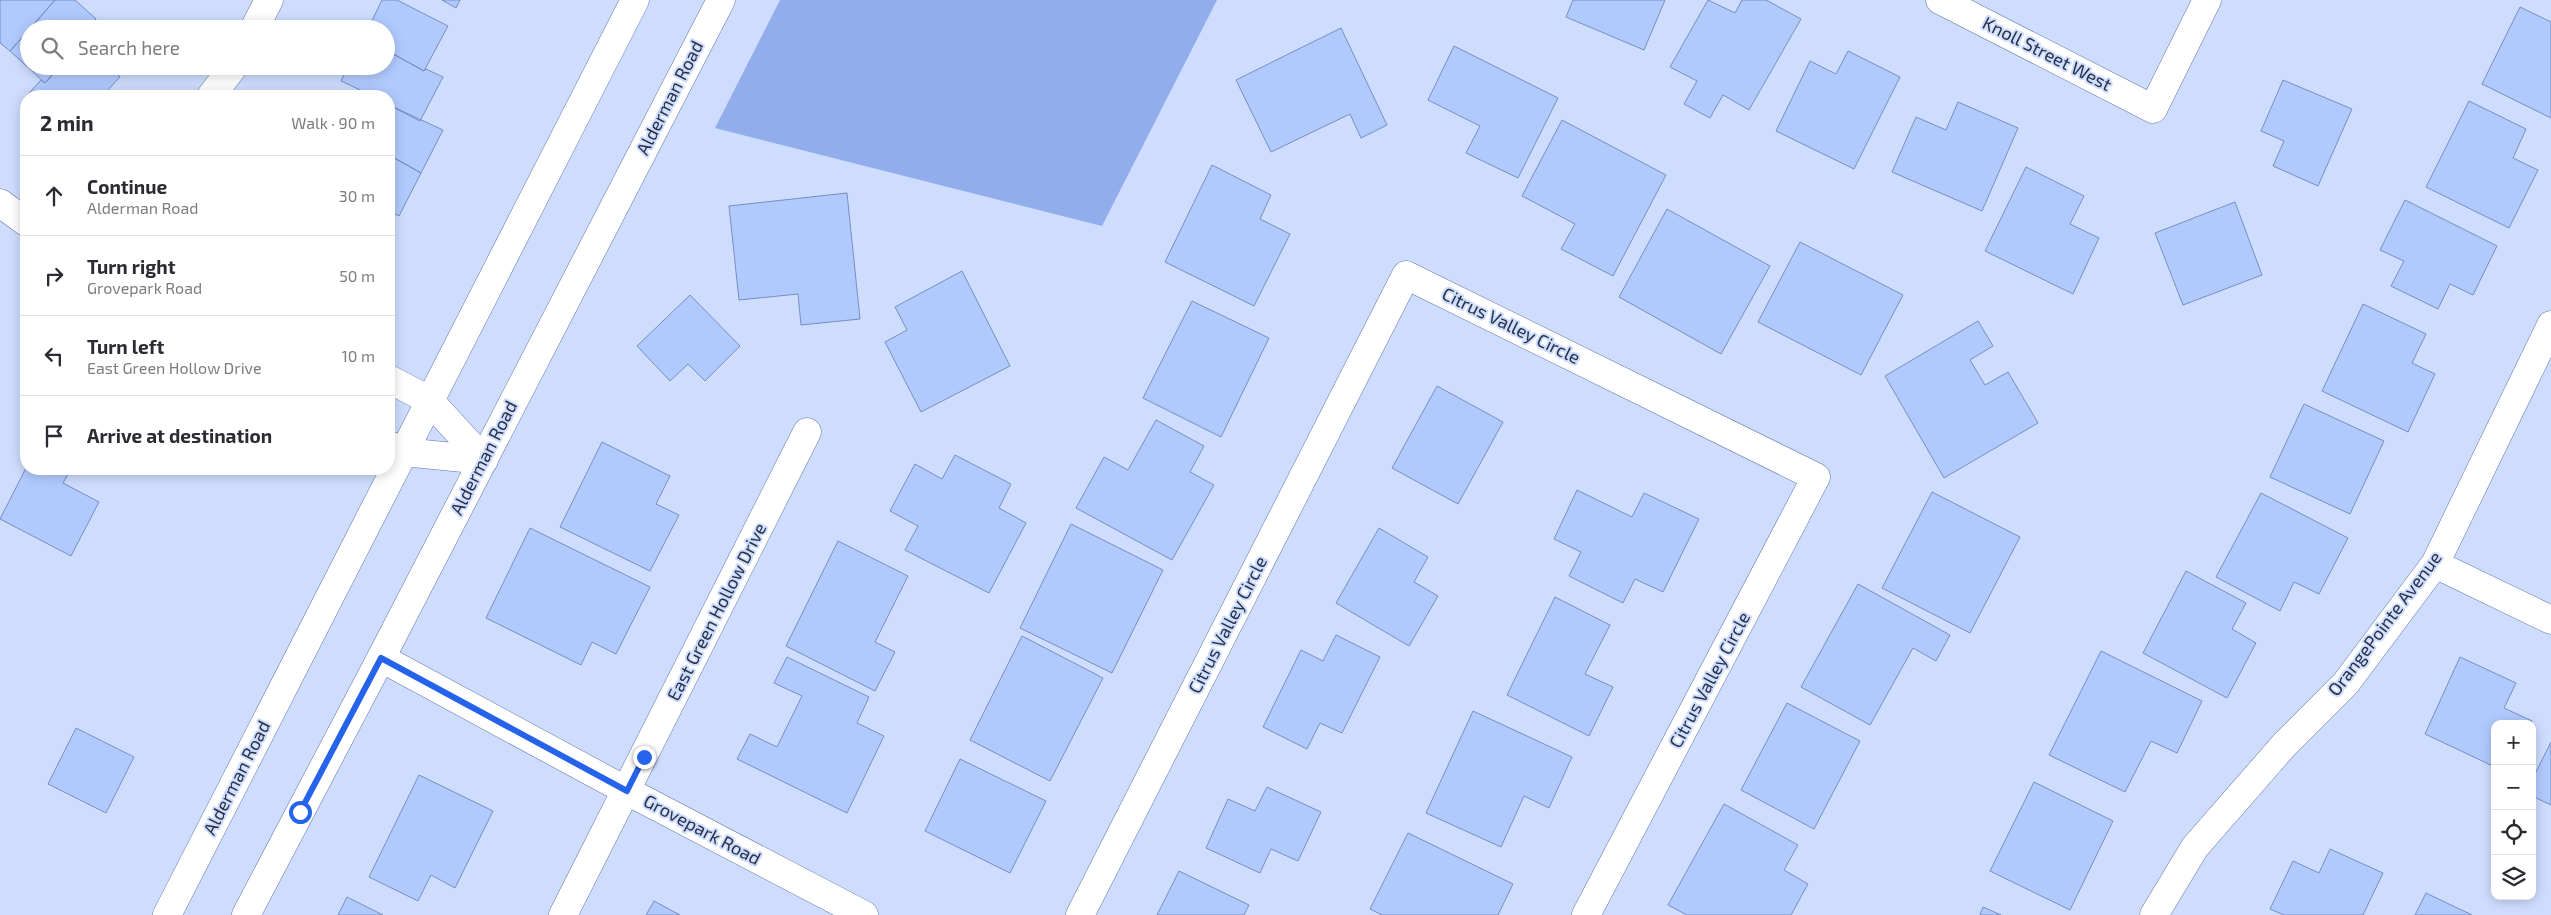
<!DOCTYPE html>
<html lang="en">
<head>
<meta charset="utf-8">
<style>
  :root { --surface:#fff; --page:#f2f2f3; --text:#2b2b33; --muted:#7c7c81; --line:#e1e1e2 }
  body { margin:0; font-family:"Exo 2",sans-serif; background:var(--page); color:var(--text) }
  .controls { position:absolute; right:15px; bottom:15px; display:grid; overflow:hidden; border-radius:10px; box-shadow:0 2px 12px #0003 }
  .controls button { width:45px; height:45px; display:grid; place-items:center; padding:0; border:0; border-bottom:1px solid var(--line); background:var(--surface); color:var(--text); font:25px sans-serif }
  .stop { position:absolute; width:15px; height:15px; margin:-11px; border:4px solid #2563eb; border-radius:50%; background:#fff }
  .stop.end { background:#2563eb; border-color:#fff; box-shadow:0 1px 5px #0008 }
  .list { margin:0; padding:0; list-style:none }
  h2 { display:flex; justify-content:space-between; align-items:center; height:65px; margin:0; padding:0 20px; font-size:21px }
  h2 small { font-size:16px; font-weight:400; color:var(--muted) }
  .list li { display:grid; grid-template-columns:32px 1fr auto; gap:15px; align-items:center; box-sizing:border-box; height:80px; padding:0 20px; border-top:1px solid var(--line) }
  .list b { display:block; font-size:19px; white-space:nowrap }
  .list p { margin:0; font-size:16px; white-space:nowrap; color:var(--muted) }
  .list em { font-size:16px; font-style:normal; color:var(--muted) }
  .icon { flex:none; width:28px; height:28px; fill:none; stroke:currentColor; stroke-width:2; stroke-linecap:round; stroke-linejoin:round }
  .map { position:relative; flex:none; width:2551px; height:915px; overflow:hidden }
  .search { position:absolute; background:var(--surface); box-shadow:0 2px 12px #0003; left:20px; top:20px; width:375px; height:55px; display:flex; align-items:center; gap:12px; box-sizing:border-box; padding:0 18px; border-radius:28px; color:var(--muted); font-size:19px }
  .panel { position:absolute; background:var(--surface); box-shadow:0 2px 12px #0003; left:20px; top:90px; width:375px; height:385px; border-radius:20px }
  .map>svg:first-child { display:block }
  .green { fill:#91adeb }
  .building { fill:#b1cafe; stroke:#778ebf }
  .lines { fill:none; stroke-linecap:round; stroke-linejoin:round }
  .minor-casing { stroke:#6277a7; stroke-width:29 }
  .secondary-casing { stroke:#6277a7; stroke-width:29 }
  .minor { stroke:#fff; stroke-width:28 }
  .secondary { stroke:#fff; stroke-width:28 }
  .route { stroke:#2563eb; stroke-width:6 }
  .labels { text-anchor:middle; stroke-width:4; stroke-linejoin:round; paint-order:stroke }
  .street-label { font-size:18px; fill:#283146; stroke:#ceddfe }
</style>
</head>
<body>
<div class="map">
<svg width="2551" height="915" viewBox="0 0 2551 915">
  <rect width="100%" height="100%" fill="#ceddfe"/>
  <!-- green -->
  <path class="green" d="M780 0H1217L1102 226 715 128Z"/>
  <!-- building -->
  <path class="building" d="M0 0H55L10 51 0 43Z
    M55 0H75L96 19 87 29H30Z
    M382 0H397L448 26 424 71 386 50V29H368Z
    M442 0H460L456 8Z
    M1573 0H1665L1644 50 1566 17Z
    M1708 0 1735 13 1742 0H1766L1801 19 1749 110 1723 95 1710 118 1684 104 1697 81 1670 67Z
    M2520 7 2551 22V118L2482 84Z
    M1341 28 1387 125 1361 138 1350 114 1271 152 1236 80Z
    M29 30V66H60L45 83 10 51Z
    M1454 46 1558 98 1518 178 1466 153 1480 126 1428 100Z
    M386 50 424 71 426 69 443 77 420 121 389 105V96H373L341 81 348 66H386Z
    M1848 51 1900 77 1854 169 1776 131 1810 61 1836 74Z
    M60 66H108L120 77 102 96H26V103L23 100 41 80 45 83Z
    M2283 80 2352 109 2318 186 2273 166 2284 141 2261 131Z
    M2469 101 2526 129 2513 158 2538 170 2509 228 2426 187Z
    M1958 102 2018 128 1982 211 1892 172 1916 117 1946 130Z
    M389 105 443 130 421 173 389 155Z
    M1562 120 1666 175 1613 276 1561 249 1575 224 1522 196Z
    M389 155 421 173 399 216 389 211Z
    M1212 165 1271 195 1260 219 1290 234 1254 306 1165 262Z
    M2026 167 2084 196 2070 224 2099 238 2073 294 1985 251Z
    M847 193 860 319 801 325 798 294 739 300 729 206Z
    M2405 200 2497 246 2473 295 2450 284 2438 309 2391 286 2404 261 2380 250Z
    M2235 202 2262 275 2183 305 2155 233Z
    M1667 209 1770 266 1721 354 1619 297Z
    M1800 242 1903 295 1861 375 1758 322Z
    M962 271 1010 366 921 412 885 342 907 330 895 307Z
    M690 295 740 346 705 381 688 364 670 381 637 346Z
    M1192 301 1269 338 1221 437 1143 398Z
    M2363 304 2426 334 2412 363 2435 374 2408 432 2322 391Z
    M1978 321 1993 346 1970 360 1985 385 2008 372 2038 423 1944 478 1885 376Z
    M1437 386 1503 422 1458 504 1392 468Z
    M2304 404 2384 441 2350 514 2270 477Z
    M1156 420 1204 446 1190 472 1214 485 1172 560 1076 508 1104 457 1128 470Z
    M602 442 670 476 656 504 679 515 650 571 560 527Z
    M955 455 1011 484 999 508 1026 523 989 593 905 550 918 526 890 511 915 464 942 479Z
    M26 468 71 469 63 483 99 502 71 556 0 519Z
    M1577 490 1632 517 1644 493 1699 519 1663 592 1635 579 1623 603 1569 576 1581 552 1554 539Z
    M1932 492 2020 537 1970 633 1882 588Z
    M2261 493 2348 538 2319 594 2294 582 2280 611 2216 577Z
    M1071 524 1163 570 1112 673 1020 628Z
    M530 528 650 587 616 654 592 642 581 665 486 618Z
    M1379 528 1428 557 1414 582 1438 596 1409 646 1336 603Z
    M838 541 908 576 875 642 895 652 875 691 786 646Z
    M2186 571 2246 603 2232 629 2256 643 2227 698 2143 653Z
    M1858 584 1950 635 1936 661 1913 648 1870 725 1801 687Z
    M1555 597 1610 625 1585 674 1613 687 1589 736 1507 695Z
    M1336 635 1380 657 1342 733 1320 723 1307 749 1263 727 1301 650 1323 661Z
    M1022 636 1103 678 1050 781 970 740Z
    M2101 651 2202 701 2177 753 2151 741 2125 792 2049 755Z
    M787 657 869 697 857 723 884 736 847 813 737 759 750 734 777 747 802 696 774 683Z
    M2460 657 2516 683 2504 708 2532 721 2531 724H2495V767L2425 734Z
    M1787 703 1860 741 1814 829 1741 790Z
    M1473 711 1572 757 1549 808 1524 796 1501 847 1426 813Z
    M76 728 134 757 106 813 48 784Z
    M2551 742V805L2532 796V780Z
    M960 759 1046 801 1010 873 925 831Z
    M419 775 493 811 455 888 431 875 418 901 369 877Z
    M2034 782 2113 821 2070 910 1990 871Z
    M1267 787 1321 812 1298 861 1271 849 1260 873 1206 848 1228 799 1255 811Z
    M1724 804 1798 845 1784 870 1808 884 1791 915H1687L1668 905Z
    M1408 833 1513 884 1498 915H1382L1370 909Z
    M2330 849 2383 873 2363 915H2284L2270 909 2293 861 2319 873Z
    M1179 871 1249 905 1244 915H1157Z
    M2426 893 2472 915H2415Z
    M347 897 383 915H338Z
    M654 901 680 915H646Z
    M1983 907 2001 915H1980Z"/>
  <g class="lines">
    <!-- minor casing -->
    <g class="minor-casing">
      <path id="minor" d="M1940 0 2153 109 2207 0
        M254 29 269 0
        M211 96 234 66
        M0 203 26 222
        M389 379 429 400 484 460 403 452 389 445
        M2435 564 2551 620
        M381 658 627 791 864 915
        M563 915 807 432
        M1080 915 1406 275 1816 477 1586 915
        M2154 915 2195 847 2285 744 2346 683 2435 564 2551 325"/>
    </g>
    <!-- secondary casing -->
    <g class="secondary-casing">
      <path id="secondary" d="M167 915 635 0
        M246 915 381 658 721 0"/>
    </g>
    <!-- minor -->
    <use href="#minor" class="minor"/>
    <!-- secondary -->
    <use href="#secondary" class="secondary"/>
  </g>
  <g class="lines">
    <!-- route -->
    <path class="route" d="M300 812 381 658 627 791 644 757"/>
  </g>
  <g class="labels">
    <!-- street labels -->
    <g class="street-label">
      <text transform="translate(2047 54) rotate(27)" y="6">Knoll Street West</text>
      <text transform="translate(670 98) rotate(-63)" y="6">Alderman Road</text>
      <text transform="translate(1511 326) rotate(26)" y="6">Citrus Valley Circle</text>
      <text transform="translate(484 458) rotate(-63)" y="6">Alderman Road</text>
      <text transform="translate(717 612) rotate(-63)" y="6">East Green Hollow Drive</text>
      <text transform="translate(2385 624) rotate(-53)" y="6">OrangePointe Avenue</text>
      <text transform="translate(1228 625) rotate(-63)" y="6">Citrus Valley Circle</text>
      <text transform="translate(1710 680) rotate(-62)" y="6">Citrus Valley Circle</text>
      <text transform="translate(237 778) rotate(-63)" y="6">Alderman Road</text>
      <text transform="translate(702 830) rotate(28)" y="6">Grovepark Road</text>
    </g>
  </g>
</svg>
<div class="controls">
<button>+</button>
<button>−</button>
<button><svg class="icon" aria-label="locate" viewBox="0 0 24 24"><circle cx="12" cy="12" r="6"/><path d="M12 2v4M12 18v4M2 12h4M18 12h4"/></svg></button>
<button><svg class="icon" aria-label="layers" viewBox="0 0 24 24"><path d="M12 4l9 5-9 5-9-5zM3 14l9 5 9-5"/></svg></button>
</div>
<div class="stop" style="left:300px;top:812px"></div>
<div class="stop end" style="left:644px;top:757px"></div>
<div class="search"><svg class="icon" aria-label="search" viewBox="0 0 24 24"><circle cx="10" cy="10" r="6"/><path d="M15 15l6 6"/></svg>Search here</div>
<section class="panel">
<h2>2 min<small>Walk · 90 m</small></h2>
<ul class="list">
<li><svg class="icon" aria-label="ahead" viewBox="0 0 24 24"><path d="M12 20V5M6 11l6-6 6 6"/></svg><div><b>Continue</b><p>Alderman Road</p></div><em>30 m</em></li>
<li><svg class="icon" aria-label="right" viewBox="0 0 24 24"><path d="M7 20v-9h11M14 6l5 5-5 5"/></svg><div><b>Turn right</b><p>Grovepark Road</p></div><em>50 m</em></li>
<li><svg class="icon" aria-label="left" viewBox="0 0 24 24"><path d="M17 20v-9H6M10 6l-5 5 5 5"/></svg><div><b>Turn left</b><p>East Green Hollow Drive</p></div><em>10 m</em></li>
<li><svg class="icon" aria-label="arrive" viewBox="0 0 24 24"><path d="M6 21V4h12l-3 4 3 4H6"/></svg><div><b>Arrive at destination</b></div></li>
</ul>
</section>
</div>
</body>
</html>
